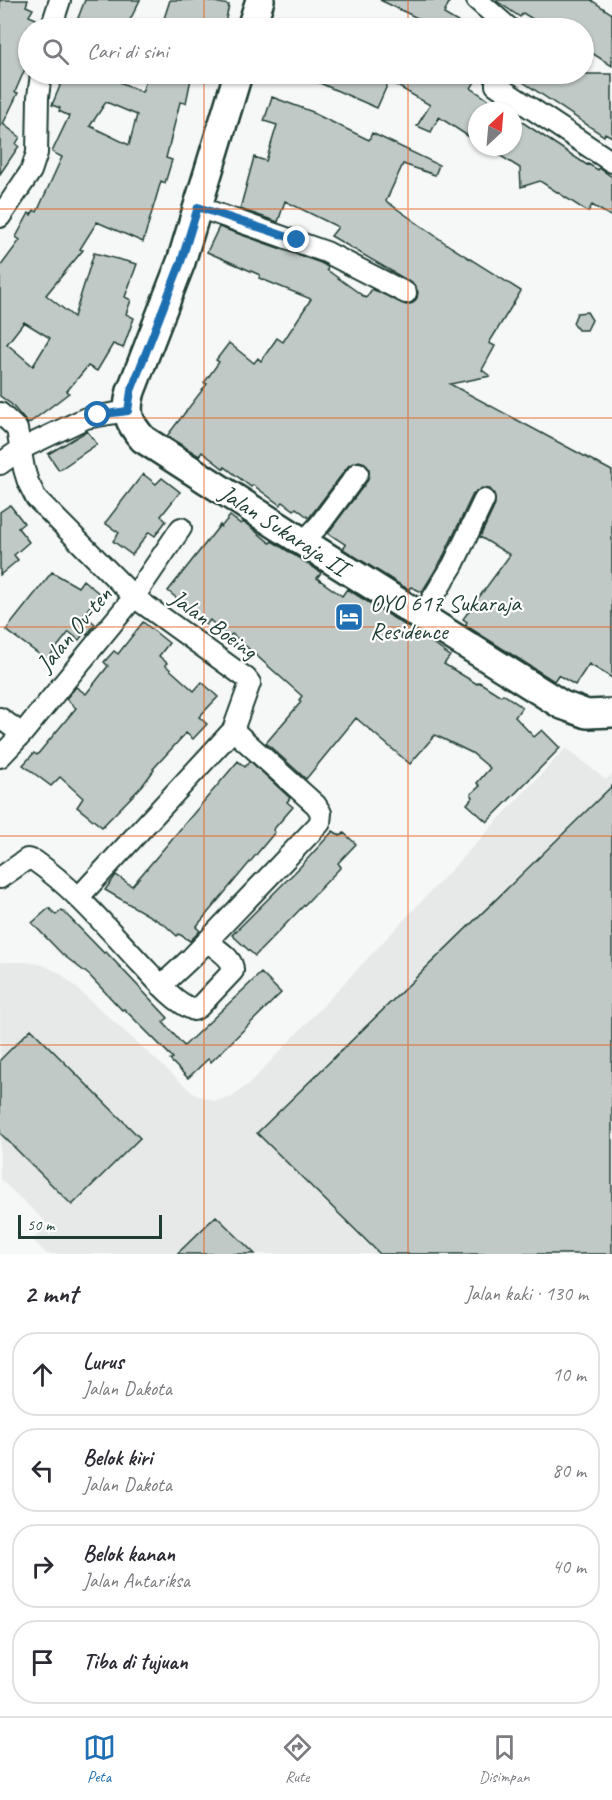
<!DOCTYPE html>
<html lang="id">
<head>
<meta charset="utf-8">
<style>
  :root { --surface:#fff; --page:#f7f7f7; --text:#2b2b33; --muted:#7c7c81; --line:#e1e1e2; --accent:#1f6fb2 }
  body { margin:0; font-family:Caveat,sans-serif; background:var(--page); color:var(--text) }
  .compass { position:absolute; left:468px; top:102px; width:54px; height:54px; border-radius:50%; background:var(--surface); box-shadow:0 2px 4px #0004; rotate:26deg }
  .scale { position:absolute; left:18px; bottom:15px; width:144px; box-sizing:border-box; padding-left:6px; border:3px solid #1f3d34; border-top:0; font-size:16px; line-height:21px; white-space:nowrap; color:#1f3d34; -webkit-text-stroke:4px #fff; paint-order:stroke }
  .stop { position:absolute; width:18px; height:18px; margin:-14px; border:4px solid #1f6fb2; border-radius:50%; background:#fff }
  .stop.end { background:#1f6fb2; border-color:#fff; box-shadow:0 2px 6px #0008 }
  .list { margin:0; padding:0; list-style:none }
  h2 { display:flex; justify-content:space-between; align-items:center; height:78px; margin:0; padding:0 24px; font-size:26px }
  h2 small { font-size:20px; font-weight:400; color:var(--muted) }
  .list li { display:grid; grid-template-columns:39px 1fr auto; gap:18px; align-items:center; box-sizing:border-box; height:84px; margin:0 12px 12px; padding:0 12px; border:2px solid var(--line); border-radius:24px }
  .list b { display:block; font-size:22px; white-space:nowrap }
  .list p { margin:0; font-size:20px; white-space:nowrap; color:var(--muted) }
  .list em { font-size:20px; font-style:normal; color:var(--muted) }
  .icon { flex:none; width:33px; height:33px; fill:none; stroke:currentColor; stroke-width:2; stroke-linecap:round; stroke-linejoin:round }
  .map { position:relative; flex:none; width:612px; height:1254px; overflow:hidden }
  .search { position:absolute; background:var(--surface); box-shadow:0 2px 4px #0004; left:18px; right:18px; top:18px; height:66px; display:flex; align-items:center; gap:15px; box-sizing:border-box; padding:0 21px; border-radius:33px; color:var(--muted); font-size:22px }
  .sheet { height:462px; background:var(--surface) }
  nav { display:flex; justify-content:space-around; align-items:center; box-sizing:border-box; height:84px; border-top:2px solid var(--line); background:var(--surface); font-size:16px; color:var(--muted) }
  nav a { display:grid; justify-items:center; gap:3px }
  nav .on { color:var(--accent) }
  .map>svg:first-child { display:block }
  .built { fill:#e6e9e8 }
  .building { fill:#c0c9c6; stroke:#1f3d34; stroke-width:1.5; fill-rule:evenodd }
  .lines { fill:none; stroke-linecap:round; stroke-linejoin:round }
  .minor-casing { stroke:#1f3d34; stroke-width:24 }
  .secondary-casing { stroke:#1f3d34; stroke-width:32 }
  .minor { stroke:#fff; stroke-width:20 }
  .secondary { stroke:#fff; stroke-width:27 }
  .route { stroke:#1f6fb2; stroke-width:8 }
  .grid { fill:none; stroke:#e8590c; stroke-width:1.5; stroke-opacity:0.55 }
  .labels { text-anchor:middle; stroke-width:4.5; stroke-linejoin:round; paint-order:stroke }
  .street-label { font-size:24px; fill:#1f3d34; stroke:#fff }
  .poi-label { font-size:24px; fill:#1f3d34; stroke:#fff; text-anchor:start }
</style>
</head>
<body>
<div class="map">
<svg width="612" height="1254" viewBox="0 0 612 1254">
  <rect width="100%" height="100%" fill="#f6f7f7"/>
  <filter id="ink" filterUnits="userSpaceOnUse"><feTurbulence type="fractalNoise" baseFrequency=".0167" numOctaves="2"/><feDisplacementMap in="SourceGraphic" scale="12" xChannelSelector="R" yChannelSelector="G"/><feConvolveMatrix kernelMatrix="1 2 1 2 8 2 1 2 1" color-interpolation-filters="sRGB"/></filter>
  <g filter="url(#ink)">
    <!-- built -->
    <path class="built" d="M566 748 606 780 612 774V1254H47L33 1240 48 1224 0 1179V962H26L43 965 61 974 194 1094 215 1101 232 1097 251 1082Z"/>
    <!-- building -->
    <path class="building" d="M0 0H28L26 6 33 9 29 16 36 19 32 28H28V36L20 57 28 62 15 92 18 93 3 124 20 137 16 144 19 146 0 174Z
      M85 0H140L126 28H79L82 22 78 18Z
      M170 0H205L229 5 224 28H161Z
      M380 0H450L444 14 468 28H438Z
      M495 0H591L612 14V66L584 48V28H547L523 13 520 17Z
      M65 74H102L142 92 148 74H192L186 103 180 102 166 158 172 160 165 183 161 181 143 242 97 222 80 249 83 250 46 295 74 317 94 253 137 264 125 297 131 300 126 314 134 318 123 348 113 344 97 371 88 366 67 391 69 393 28 424 11 404 0 396V267L20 240 16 237 29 213 31 215 34 210 37 212 62 157 52 152 69 116 59 111 60 108 52 105ZM106 102 137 115 129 145 90 126ZM24 322 50 338 33 366 7 344Z
      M299 74H480L471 88 505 111H477V142L439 117 431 132 417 126 430 105 389 81 377 108Z
      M511 74H612V137L605 133 604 136Z
      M272 97 313 112V113L369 140 372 133 439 165 435 175 403 164 386 201 451 247 521 291 489 343 495 346 482 370 490 376 450 384 612 471V678L589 664 575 685 558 675 554 681 465 625 467 622 463 619 510 555 480 537 495 505 494 494 490 489 482 488 473 494 442 559 422 592 411 587 409 589 402 586 343 549 346 545 328 533 368 480 369 469 365 463 359 461 349 465 309 518 296 508 294 510 283 502 280 505 253 485 251 487 225 467 224 469 202 452 199 456 167 436 207 384 204 383 219 362 216 360 229 343 254 363 258 358 261 361 277 338 283 342 311 299 259 278 260 275 207 252 219 227 321 263 328 267 327 270 366 298 372 289 406 305 413 303 417 298 418 292 412 283 331 236 338 227 285 201 278 222 240 209 254 157 266 161 277 125 264 121Z
      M513 116 587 165 588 164 598 170 599 168 612 177V217L592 205 588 212 540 181 521 187 520 168 486 147H513Z
      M587 312 592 320 587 330H578L573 323 577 313Z
      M87 431 97 444 59 470 48 454Z
      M143 474 156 484 162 478 180 492 161 516 166 521 155 536 149 532 132 555 113 541 119 533 105 523Z
      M10 505 24 523 18 528 29 542 14 555 18 560 0 575V512Z
      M230 516 241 524 242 522 248 525 270 543 272 541 313 567 321 573 317 578 342 596 347 589 424 637 450 656 444 664 477 684 479 682 501 696 503 694 522 707 515 717 534 737 542 730 560 748 487 822 467 804 473 797 471 794 480 786 477 783 490 768 472 753 435 735 410 764 356 718 306 779 266 743 301 702 299 700 302 696 232 634 228 637 210 620 206 625 184 608 186 606 168 591 220 525 221 527Z
      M52 572 78 587 83 580 100 594 84 614 95 624 87 635 84 633 79 640 69 632 47 660 6 630Z
      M143 622 169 643 159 656 167 663 165 665 194 691 202 682 218 697 199 717 207 724 193 739 186 733 153 769 154 770 142 786 102 827 77 807 83 798 60 777 51 786 23 765 34 753 37 755 76 708 66 699 76 687 86 694 108 666 104 662 114 651 118 654Z
      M238 761 245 767 250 761 290 798 287 802 293 807 273 830 275 832 196 927 200 931 190 941 179 934 177 936 165 925 105 890 116 875 132 886Z
      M612 786V1254H380L257 1133Z
      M333 831 341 836 344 833 356 844 338 863 341 867 255 956 232 935 300 867Z
      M49 908 56 915 62 910 104 953 106 952 168 1018 163 1022 184 1046 261 973 281 993 211 1062 208 1059 188 1078 170 1060 173 1058 124 1009 122 1010 89 975 62 954 32 923Z
      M31 1029 140 1138 72 1205 0 1133V1060Z
      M216 1216 255 1254H177Z"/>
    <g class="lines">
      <!-- minor casing -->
      <g class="minor-casing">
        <path id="minor" d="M477 0 509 28
          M51 28 60 0
          M496 74V85L612 162
          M198 207 326 252 406 293
          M0 217 31 171 37 153 38 97 41 74
          M0 413 17 429 24 469 28 482 36 498 134 597 246 678 250 683 233 730 78 898
          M0 464 21 449 86 418 128 411
          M303 542 320 524 358 473
          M421 617 453 565 484 500
          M0 718 22 734
          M0 757 22 734 134 597 181 528
          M0 878 27 859 35 861C75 889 108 929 142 965 156 980 174 1002 194 1010L199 1007 233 971C234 958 216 949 207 941
          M161 986 191 958 320 823 321 813 316 805 233 730"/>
      </g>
      <!-- secondary casing -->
      <g class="secondary-casing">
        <path id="secondary" d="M251 28 260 0
          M238 74 181 262 131 391C125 413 128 422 143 439L303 542 562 705 587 714 612 713"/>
      </g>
      <!-- minor -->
      <use href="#minor" class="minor"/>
      <!-- secondary -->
      <use href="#secondary" class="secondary"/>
    </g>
  </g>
  <g class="lines" filter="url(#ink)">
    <!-- route -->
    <path class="route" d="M98 415 128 411 131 391 181 262 198 207 297 240"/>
  </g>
  <!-- grid -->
  <path class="grid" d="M204 0V28M408 0V28M204 74V1254M408 74V1254M0 209H612M0 418H612M0 627H612M0 836H612M0 1045H612"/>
  <!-- icons -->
  <defs>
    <g id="hotel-square" transform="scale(1.5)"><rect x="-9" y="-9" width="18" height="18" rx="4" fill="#1f6fb2" stroke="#fff"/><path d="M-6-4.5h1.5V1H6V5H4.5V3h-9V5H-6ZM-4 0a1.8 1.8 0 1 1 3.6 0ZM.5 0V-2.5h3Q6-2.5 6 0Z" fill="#fff"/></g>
  </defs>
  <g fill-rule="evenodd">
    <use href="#hotel-square" x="349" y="617"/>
  </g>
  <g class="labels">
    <!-- street labels -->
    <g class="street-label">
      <text transform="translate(284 530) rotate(33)" y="8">Jalan Sukaraja II</text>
      <text transform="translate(214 624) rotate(36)" y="8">Jalan Boeing</text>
      <text transform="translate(74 629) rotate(-50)" y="8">Jalan Ov-ten</text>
    </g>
    <!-- poi labels -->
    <g class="poi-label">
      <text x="370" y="611">OYO 617 Sukaraja<tspan x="370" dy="28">Residence</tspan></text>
    </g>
  </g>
</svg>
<svg class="compass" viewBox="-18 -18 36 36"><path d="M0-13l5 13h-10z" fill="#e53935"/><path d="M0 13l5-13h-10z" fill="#7c7c81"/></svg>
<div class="scale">50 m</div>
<div class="stop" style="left:98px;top:415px"></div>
<div class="stop end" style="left:297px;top:240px"></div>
<div class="search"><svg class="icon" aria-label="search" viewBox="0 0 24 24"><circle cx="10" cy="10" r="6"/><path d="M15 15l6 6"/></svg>Cari di sini</div>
</div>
<section class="sheet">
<h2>2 mnt<small>Jalan kaki · 130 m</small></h2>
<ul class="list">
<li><svg class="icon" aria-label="ahead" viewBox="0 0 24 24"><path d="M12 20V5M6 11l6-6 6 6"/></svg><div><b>Lurus</b><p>Jalan Dakota</p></div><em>10 m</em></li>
<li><svg class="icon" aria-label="left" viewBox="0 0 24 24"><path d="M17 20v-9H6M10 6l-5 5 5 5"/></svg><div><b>Belok kiri</b><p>Jalan Dakota</p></div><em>80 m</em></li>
<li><svg class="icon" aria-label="right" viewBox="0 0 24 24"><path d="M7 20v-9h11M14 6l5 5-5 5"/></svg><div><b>Belok kanan</b><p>Jalan Antariksa</p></div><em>40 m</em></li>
<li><svg class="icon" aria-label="arrive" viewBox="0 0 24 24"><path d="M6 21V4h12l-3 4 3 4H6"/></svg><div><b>Tiba di tujuan</b></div></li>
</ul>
</section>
<nav>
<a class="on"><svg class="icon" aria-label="map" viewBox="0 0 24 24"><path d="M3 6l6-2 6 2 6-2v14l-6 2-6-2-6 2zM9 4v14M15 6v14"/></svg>Peta</a>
<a><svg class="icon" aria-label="directions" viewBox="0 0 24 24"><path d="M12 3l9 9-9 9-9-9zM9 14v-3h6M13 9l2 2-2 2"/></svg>Rute</a>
<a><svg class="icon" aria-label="saved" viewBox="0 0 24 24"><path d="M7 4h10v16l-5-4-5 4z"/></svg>Disimpan</a>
</nav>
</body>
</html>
